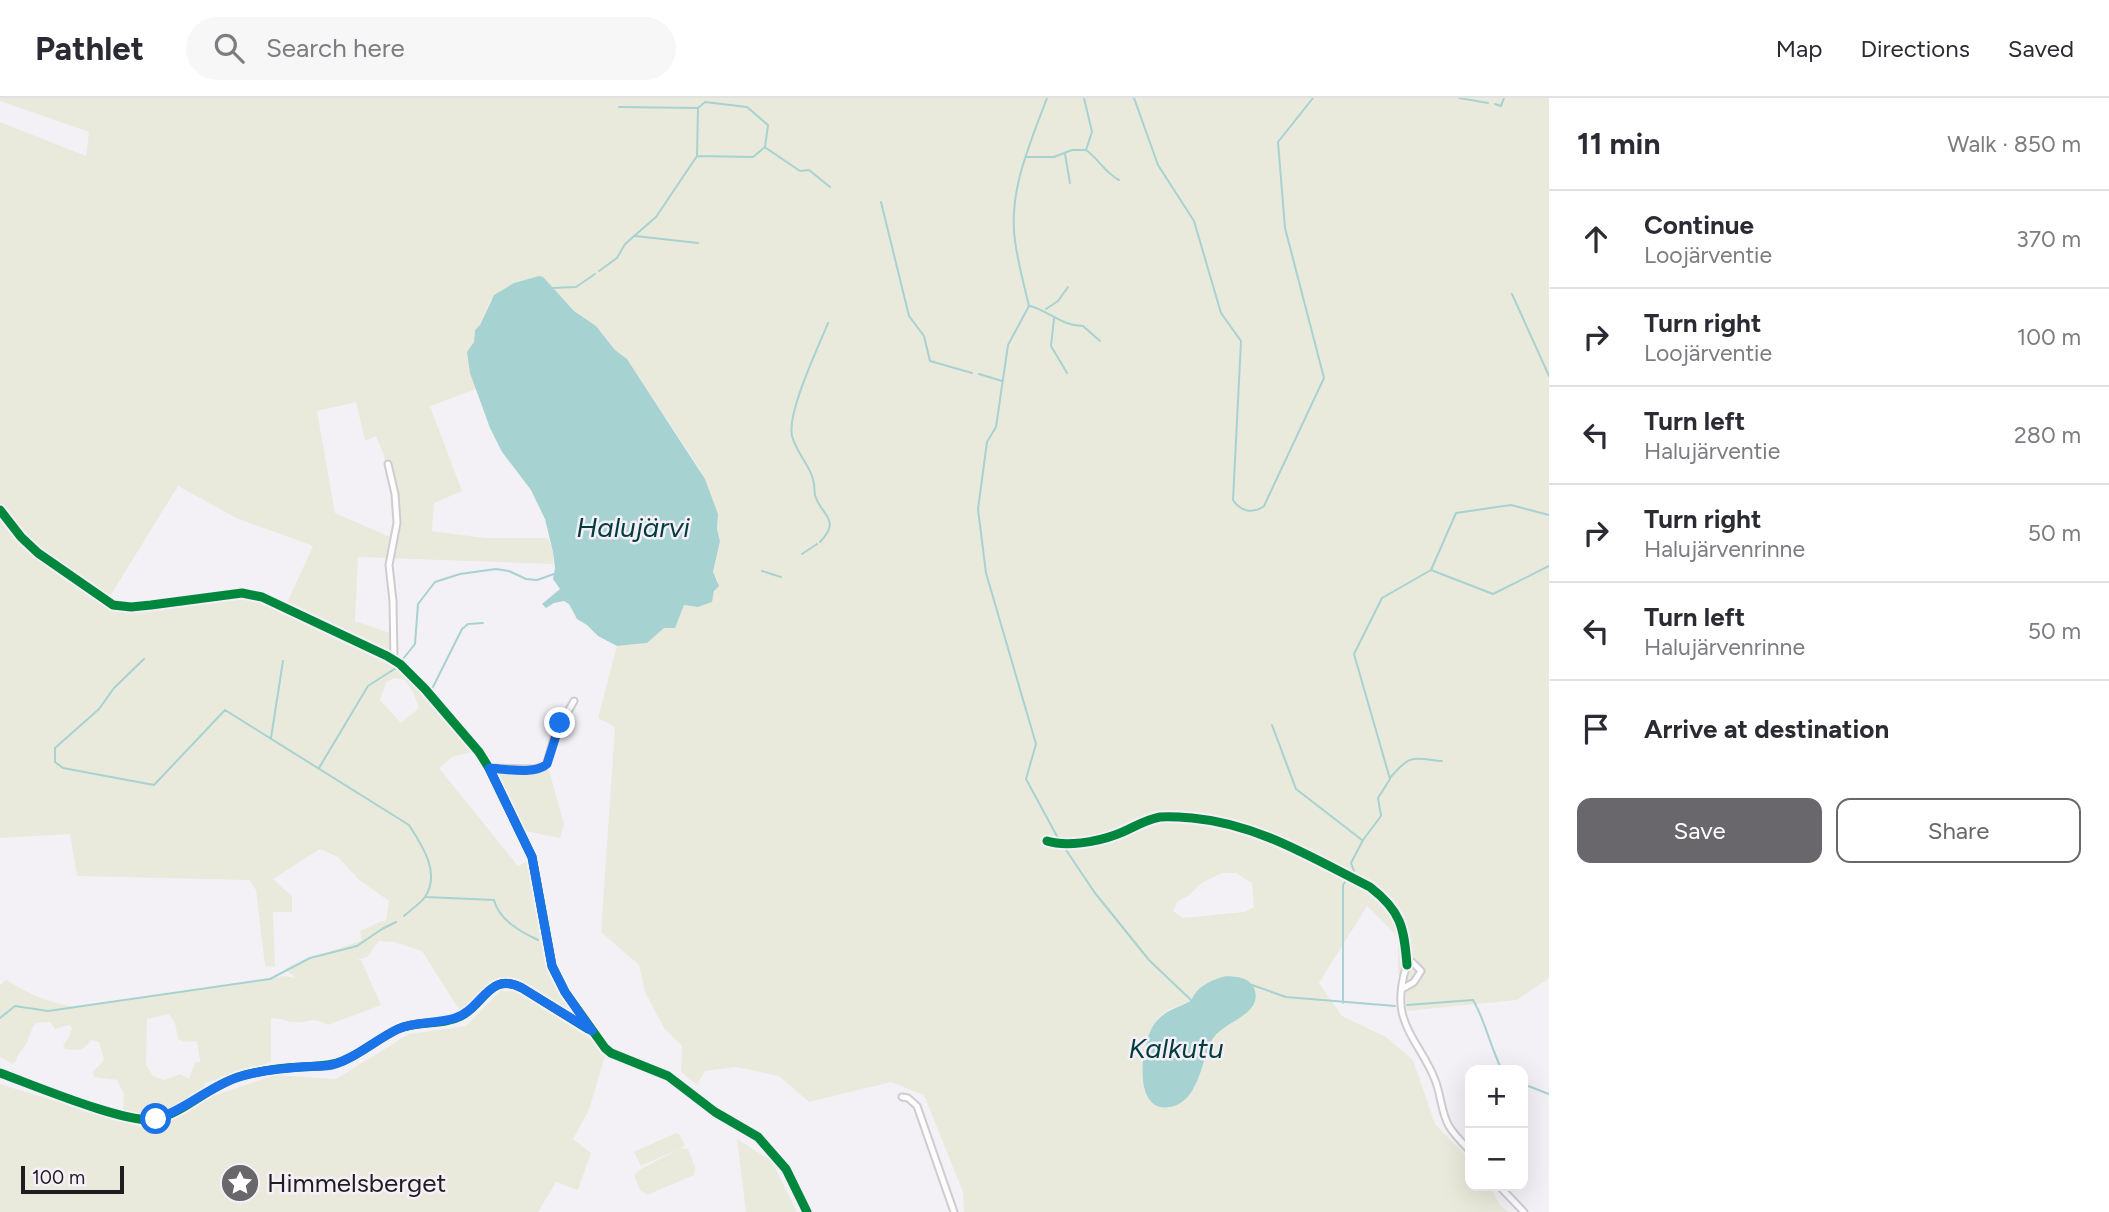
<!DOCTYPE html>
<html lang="en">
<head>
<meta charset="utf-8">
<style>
  :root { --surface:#fff; --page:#f7f7f7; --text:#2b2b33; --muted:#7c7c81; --line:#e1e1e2; --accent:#6a676c }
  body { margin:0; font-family:Figtree,sans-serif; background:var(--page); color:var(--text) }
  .controls { position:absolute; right:21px; bottom:21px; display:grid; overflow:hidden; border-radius:14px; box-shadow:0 7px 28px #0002 }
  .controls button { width:63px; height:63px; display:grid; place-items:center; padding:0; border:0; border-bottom:2px solid var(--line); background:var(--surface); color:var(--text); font:35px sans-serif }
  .scale { position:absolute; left:21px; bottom:18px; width:103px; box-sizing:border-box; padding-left:7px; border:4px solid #201d21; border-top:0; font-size:19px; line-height:24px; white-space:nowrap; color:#201d21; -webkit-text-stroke:5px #f5eff8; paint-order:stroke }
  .stop { position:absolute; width:21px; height:21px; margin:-16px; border:5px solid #1a73e8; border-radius:50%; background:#fff }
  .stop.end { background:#1a73e8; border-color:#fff; box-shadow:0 2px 7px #0008 }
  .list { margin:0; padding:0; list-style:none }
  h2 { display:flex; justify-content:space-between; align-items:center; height:91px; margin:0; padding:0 28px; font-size:30px }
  h2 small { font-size:23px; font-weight:400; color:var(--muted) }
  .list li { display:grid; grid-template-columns:46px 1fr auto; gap:21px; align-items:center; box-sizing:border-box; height:98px; padding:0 28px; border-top:2px solid var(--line) }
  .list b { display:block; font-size:26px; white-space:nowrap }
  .list p { margin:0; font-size:23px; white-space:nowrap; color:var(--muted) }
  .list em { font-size:23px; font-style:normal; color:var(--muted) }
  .actions { display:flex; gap:14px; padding:21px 28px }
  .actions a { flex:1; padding:16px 0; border:2px solid var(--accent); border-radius:14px; text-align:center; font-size:24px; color:var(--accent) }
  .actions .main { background:var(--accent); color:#fff }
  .icon { flex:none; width:38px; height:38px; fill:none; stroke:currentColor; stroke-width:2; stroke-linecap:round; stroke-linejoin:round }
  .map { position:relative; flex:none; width:1549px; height:1114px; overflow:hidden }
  header { display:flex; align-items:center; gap:42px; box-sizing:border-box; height:98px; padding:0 35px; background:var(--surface); border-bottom:2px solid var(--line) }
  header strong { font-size:33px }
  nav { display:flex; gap:38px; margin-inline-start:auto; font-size:24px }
  .search { width:490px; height:63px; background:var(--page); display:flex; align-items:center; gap:18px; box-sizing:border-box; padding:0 24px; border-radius:38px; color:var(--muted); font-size:26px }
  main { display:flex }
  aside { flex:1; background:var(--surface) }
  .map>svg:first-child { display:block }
  .green { fill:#eaeadc; fill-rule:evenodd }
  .water { fill:#a7d2d2 }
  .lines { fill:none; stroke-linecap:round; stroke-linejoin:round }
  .stream { stroke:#a7d2d2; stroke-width:2 }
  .street-casing { stroke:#ceccd0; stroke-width:9 }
  .street { stroke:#fdfdfe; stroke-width:5 }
  .cycleway-casing { stroke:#f5eff8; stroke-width:13 }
  .cycleway { stroke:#00873e; stroke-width:9 }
  .route { stroke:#1a73e8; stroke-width:9 }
  .labels { text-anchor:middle; stroke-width:5; stroke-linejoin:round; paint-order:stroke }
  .poi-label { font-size:26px; fill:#201d21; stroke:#f5eff8; text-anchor:start }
  .water-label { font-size:28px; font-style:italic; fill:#003d3d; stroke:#f5eff8 }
</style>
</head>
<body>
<header>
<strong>Pathlet</strong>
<div class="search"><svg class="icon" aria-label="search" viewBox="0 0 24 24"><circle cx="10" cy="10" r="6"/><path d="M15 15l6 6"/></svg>Search here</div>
<nav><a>Map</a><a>Directions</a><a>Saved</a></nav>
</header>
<main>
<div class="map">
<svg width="1549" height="1114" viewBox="0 0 1549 1114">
  <rect width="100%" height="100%" fill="#f4f1f6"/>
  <!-- green -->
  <path class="green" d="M0 0H1549V880L1517 902 1407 913 1406 897 1398 875V839L1367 808 1319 885 1342 918 1386 939 1413 962 1435 1026 1470 1062V1088H1490L1500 1107 1509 1114H964L963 1094 924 997 891 984 809 1004 779 978 736 969 705 973 697 987 681 974 682 948 664 930 645 894 639 867 601 834 615 629 598 620 617 548 647 545 664 530 678 523 679 515 684 507 698 509 711 504 718 483 714 480 713 474 720 443 717 431 718 416 699 370 627 261 615 252 596 228 574 213 539 178 514 185 490 203 480 227 475 232 474 244 468 258 476 291 430 308 462 393 434 405 432 433 485 440H548L553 454V466L358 459 355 523 390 535 391 556 287 505 313 448 236 420 178 388 109 500 75 474 41 453 18 432 0 405V24L86 58 89 34 0 3ZM356 304 365 343 376 338C390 370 399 406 395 441L335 415 317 313ZM1222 775H1236L1252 785 1254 809 1244 814 1183 820 1173 813 1177 804 1188 798 1202 785ZM1226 878 1245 881 1234 924 1216 934 1194 991 1147 998C1140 975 1143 929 1165 914 1172 909 1183 907 1191 903 1197 887 1211 882 1226 878Z
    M0 418 18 441 36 458 112 511 131 514 220 499H250L339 537 393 565 417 586 476 653 452 659 439 670 518 768 528 763 535 811 541 812 552 868 592 933 522 890 503 885 463 918 422 853 394 844 379 843 367 859 357 862H361L381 907 328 927C308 917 311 926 294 924 286 924 281 920 271 920V964L205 985 206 989 157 1018H141L123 1014 124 996 117 982 94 979 93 974 104 962 99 944 91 942C84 953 77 953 65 951L63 947 69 939 72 930 69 927 55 931 50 924 36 925C31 931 31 935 28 942 25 950 18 954 16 963L13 966 0 959V887L6 882C28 895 52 907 78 909L283 878 296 880 285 871C310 858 336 853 362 842L360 833 382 823H386L389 803 358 781 338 759 320 751 273 781 292 798V814H273L275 869 265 868 256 792 249 782 77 778 70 736 0 740ZM394 580 405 582 413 594 419 610 401 625 380 602 386 585ZM169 916 175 925 178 941 184 944 197 943 200 964H195L189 981 180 976 164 982 153 978 146 967 147 921Z
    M547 665 564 726 560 740 520 732 489 670 534 671Z
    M500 893H520L540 909 591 941 605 958 589 1012 573 1041 591 1055 578 1092 556 1084 538 1114H0V986L154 1033 207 1000 275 977 336 981 409 936 466 928Z
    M676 1035 680 1037 685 1048 681 1050 688 1051 695 1069 694 1077 647 1097 640 1092 634 1077 641 1071 679 1051 641 1068 634 1054Z
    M737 1041 772 1063 797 1114H746Z"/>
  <!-- water -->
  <path class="water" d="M539 178 543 179 574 213 596 228 615 252 627 261 705 381 718 416 717 431 720 443 713 474 719 488 714 493 712 504 698 509 684 507 675 530H664L647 545 617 548 598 538 587 527 577 521 569 506 564 503 554 505 546 510 542 506 560 491 553 481 555 470 553 454 545 421 531 392 502 354 490 330 470 275 467 254 474 244 475 232 480 227 494 197 514 185Z
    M1226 878C1237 879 1249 879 1254 890 1265 918 1220 923 1211 944 1201 966 1198 1004 1170 1009 1131 1016 1141 943 1155 925 1165 912 1177 910 1191 903 1197 888 1211 882 1226 878Z"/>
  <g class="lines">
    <!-- stream -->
    <path class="stream" d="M1047 0C1030 46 1008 93 1015 143 1018 165 1024 187 1029 208L1008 247 996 329 987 344 978 411 986 475 1036 646 1026 681 1059 742
      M1084 0 1092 34 1086 52
      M1134 0 1158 67 1194 123 1221 215 1241 243 1233 402C1241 414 1253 416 1264 408L1324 280 1285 130 1278 44 1313 0
      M1459 0 1488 5
      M1495 6 1501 8 1504 0
      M619 9 697 10
      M766 50 800 73 809 72 830 89
      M1065 56 1070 85
      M1027 59H1054L1072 52H1086C1099 61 1104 74 1119 82
      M881 104 909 218 924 238 930 263 972 275
      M635 138 698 145
      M599 173 617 160 625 146 656 119 697 58 698 10 705 4 747 9 768 27 765 49 753 59 697 58
      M552 190 576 189 595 176
      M1512 196 1549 278
      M1030 208C1049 213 1062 228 1083 228L1100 243
      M1046 211 1058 203 1068 189
      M1054 221 1051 248 1067 275
      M979 276 1002 283
      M820 444C842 421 821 418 815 397 814 392 815 387 813 381 809 366 796 354 792 338 787 314 818 250 828 225
      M802 456 817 446
      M1431 472 1493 496 1549 468
      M762 473 781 479
      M144 561 114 590 99 611 55 650V664L63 670 154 687 225 612 409 727C422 747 441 775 425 799 420 806 410 812 404 818
      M403 561 415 546 418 506 435 484 460 476 496 471 509 473 526 481 537 482 554 476
      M430 595 462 531 468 526 483 525
      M1272 627 1296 691 1362 742
      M271 640 283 563
      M319 670 368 588 396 570
      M1390 680C1410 656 1412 660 1442 663
      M1064 749 1095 795 1149 862 1192 903
      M1351 776 1354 773 1351 765 1363 742 1381 718 1378 700 1390 681 1354 556 1382 500 1431 472 1456 415 1511 407 1549 417
      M426 799 494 802C499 822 521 834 538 842
      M1252 887 1286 899 1395 908
      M1343 905V787L1347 781
      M1407 907 1473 902C1486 924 1490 949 1502 972
      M0 920 15 908 48 913 270 881 310 860 357 848 382 831 396 824
      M1523 986 1549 996"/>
    <!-- street casing -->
    <g class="street-casing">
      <path id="street" d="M388 366 395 396 397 425 389 467 393 503 394 562
        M0 412 21 439 38 455 113 507 131 509 151 507 242 495 262 499 387 558 400 566 425 591 479 654 489 670 532 759 552 868 565 894 605 950 611 955 668 978 715 1014 758 1039 786 1071 807 1114
        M489 670 534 671 543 669 547 665 555 636 574 603
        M1047 743C1066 749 1096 744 1115 737 1130 732 1143 722 1160 719 1170 718 1181 719 1192 720 1258 726 1312 760 1370 789 1401 813 1404 829 1407 867
        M1402 891 1414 884 1421 873 1412 864 1407 867C1402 880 1399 900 1402 914 1407 938 1427 959 1435 982 1441 996 1441 1015 1449 1028 1454 1037 1463 1045 1470 1053
        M0 975C31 986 130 1028 157 1021 184 1014 208 989 238 979 258 973 280 970 301 969 315 968 329 969 343 963 362 955 379 940 398 931 417 922 442 928 461 918 484 907 490 873 522 890L589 931
        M902 999 908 1000 917 1008 954 1114
        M1499 1088 1524 1114"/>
    </g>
    <!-- street -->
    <use href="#street" class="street"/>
    <!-- cycleway casing -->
    <g class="cycleway-casing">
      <path id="cycleway" d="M0 412 21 439 38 455 113 507 131 509 151 507 242 495 262 499 387 558 400 566 425 591 479 654 489 670 532 759 552 868 565 894 605 950 611 955 668 978 715 1014 758 1039 786 1071 807 1114
        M1047 743C1066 749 1096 744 1115 737 1130 732 1143 722 1160 719 1170 718 1181 719 1192 720 1258 726 1312 760 1370 789 1401 813 1404 829 1407 867
        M0 975C31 986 130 1028 157 1021 184 1014 208 989 238 979 258 973 280 970 301 969 315 968 329 969 343 963 362 955 379 940 398 931 417 922 442 928 461 918 484 907 490 873 522 890L588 931"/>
    </g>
    <!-- cycleway -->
    <use href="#cycleway" class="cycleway"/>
  </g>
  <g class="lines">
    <!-- route -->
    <path class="route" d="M156 1021C185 1012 207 990 236 980 256 973 279 971 300 969 310 968 322 969 332 967 356 960 375 942 398 931 415 923 437 926 455 920 482 912 488 872 522 890L592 933 565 894 552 868 532 759 489 670C505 671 535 677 547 666L560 625"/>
  </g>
  <!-- icons -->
  <defs>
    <g id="sight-disc" transform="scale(2.0125)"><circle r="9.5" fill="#6a676c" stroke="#f5eff8"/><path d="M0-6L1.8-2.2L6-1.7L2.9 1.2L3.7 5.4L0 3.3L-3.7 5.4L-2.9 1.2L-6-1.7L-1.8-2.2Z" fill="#fff"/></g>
  </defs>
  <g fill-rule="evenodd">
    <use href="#sight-disc" x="240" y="1085"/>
  </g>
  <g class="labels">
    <!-- poi labels -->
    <g class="poi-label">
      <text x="267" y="1094">Himmelsberget</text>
    </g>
    <!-- water labels -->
    <g class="water-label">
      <text x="633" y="439">Halujärvi</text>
      <text x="1176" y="960">Kalkutu</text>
    </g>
  </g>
</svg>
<div class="controls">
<button>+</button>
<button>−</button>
</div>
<div class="scale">100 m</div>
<div class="stop" style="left:156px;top:1021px"></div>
<div class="stop end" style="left:560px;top:625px"></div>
</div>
<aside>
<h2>11 min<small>Walk · 850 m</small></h2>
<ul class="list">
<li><svg class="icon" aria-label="ahead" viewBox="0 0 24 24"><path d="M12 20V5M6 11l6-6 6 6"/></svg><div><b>Continue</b><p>Loojärventie</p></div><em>370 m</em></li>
<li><svg class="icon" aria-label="right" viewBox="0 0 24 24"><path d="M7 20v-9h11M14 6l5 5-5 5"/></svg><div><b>Turn right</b><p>Loojärventie</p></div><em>100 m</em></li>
<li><svg class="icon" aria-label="left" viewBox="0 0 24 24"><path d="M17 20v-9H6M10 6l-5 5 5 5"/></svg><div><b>Turn left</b><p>Halujärventie</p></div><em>280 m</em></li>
<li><svg class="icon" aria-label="right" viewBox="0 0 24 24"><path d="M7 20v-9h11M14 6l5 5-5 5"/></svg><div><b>Turn right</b><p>Halujärvenrinne</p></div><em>50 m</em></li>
<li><svg class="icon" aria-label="left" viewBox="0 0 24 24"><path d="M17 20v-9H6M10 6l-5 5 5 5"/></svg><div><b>Turn left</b><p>Halujärvenrinne</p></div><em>50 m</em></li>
<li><svg class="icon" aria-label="arrive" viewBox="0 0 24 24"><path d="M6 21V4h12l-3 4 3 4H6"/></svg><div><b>Arrive at destination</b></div></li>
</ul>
<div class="actions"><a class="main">Save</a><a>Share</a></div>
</aside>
</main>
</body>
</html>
